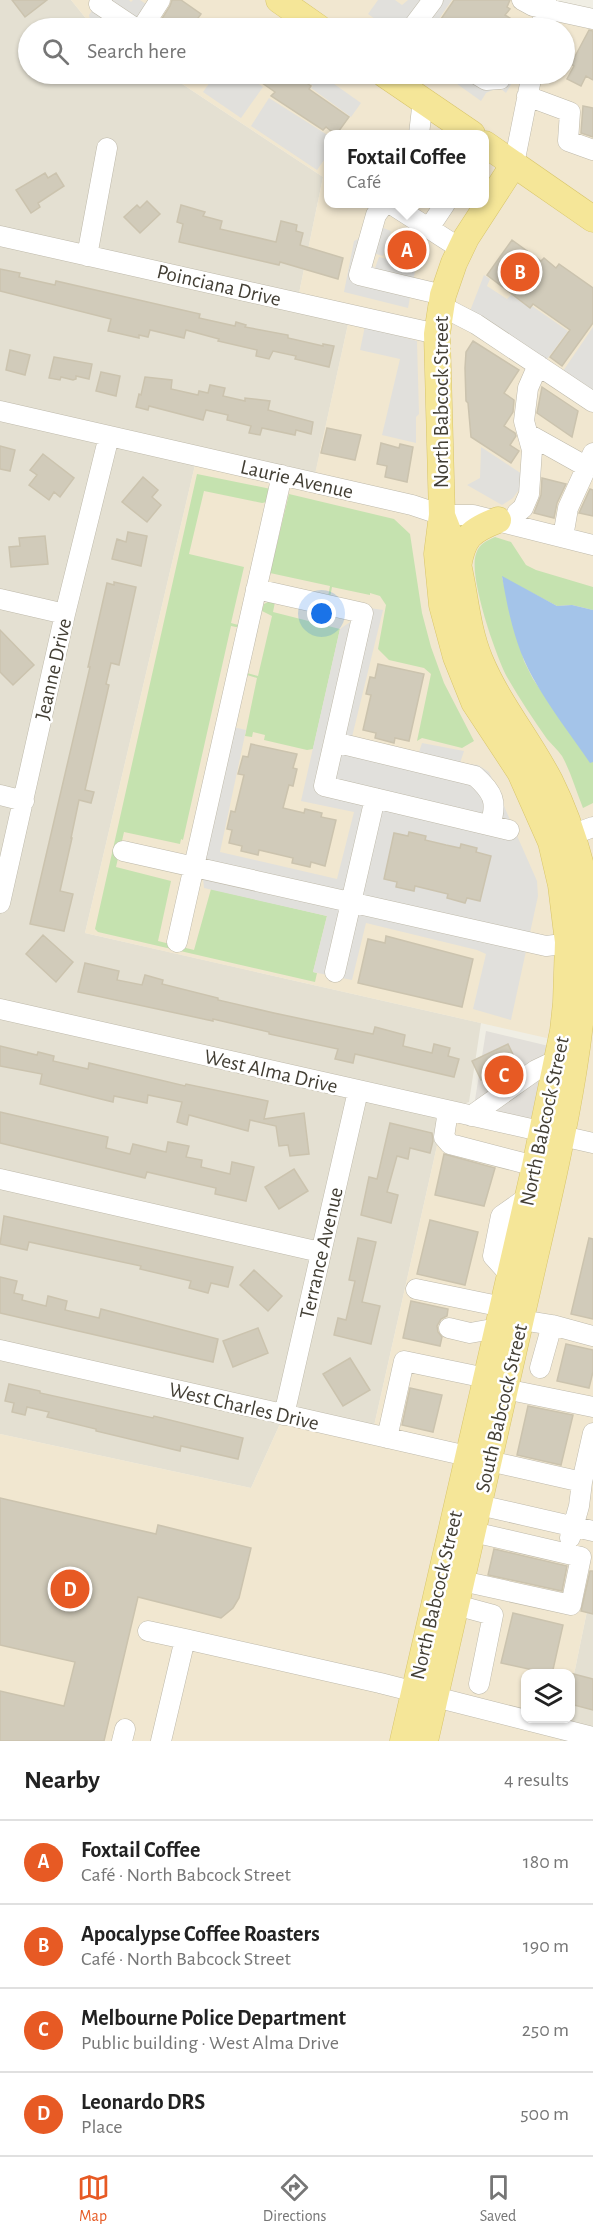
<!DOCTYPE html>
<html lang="en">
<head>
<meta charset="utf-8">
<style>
  :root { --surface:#fff; --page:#f2f2f2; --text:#222; --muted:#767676; --line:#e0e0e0; --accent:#e75a24 }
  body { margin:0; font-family:"Alegreya Sans",sans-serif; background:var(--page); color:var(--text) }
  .controls { position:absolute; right:18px; bottom:18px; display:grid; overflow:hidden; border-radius:12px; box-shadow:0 2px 4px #0004 }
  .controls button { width:54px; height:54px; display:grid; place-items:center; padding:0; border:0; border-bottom:2px solid var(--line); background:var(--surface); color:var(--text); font:30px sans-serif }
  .you { position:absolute; left:322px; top:614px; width:21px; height:21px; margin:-15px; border:4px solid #fff; border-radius:50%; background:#1a73e8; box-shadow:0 0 0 9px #1a73e833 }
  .badge { display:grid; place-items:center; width:39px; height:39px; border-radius:50%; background:var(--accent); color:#fff; font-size:20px; font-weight:700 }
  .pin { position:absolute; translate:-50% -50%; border:3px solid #fff; box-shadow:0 2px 6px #0006 }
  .popup { position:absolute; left:324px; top:130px; width:165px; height:78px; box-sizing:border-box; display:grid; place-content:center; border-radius:12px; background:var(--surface); filter:drop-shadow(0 2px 4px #0005); font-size:20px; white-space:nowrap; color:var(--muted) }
  .popup b { font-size:22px; color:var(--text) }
  .popup::after { content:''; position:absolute; left:50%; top:100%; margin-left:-12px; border:12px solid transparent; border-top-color:var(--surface) }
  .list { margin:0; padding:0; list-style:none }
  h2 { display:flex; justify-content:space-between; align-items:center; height:78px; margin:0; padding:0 24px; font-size:26px }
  h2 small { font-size:20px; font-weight:400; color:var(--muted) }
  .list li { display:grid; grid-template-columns:39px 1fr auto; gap:18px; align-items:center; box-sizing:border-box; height:84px; padding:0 24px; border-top:2px solid var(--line) }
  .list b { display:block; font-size:22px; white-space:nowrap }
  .list p { margin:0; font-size:20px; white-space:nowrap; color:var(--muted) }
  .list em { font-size:20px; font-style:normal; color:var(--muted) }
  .icon { flex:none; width:33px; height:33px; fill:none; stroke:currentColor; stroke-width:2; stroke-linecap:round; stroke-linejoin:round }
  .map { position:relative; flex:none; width:593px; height:1741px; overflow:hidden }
  .search { position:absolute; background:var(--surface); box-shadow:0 2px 4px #0004; left:18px; right:18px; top:18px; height:66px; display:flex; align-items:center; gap:15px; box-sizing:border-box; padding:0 21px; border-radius:33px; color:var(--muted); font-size:22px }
  .sheet { height:414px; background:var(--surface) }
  nav { display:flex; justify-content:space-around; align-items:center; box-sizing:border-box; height:84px; border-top:2px solid var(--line); background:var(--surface); font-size:16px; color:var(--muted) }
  nav a { display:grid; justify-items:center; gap:3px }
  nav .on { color:var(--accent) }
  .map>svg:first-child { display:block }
  .residential { fill:#e4e0d2 }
  .commercial { fill:#f1e7d0; fill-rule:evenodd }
  .industrial { fill:#e2dfd9 }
  .green { fill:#c5e2af }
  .parking { fill:#e1e0dc }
  .water { fill:#a4c4e9 }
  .building { fill:#d1cbba; stroke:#cbc3ae; stroke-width:1.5 }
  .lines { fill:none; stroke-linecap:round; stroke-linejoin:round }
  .minor-casing { stroke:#beb9aa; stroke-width:21 }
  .major-casing { stroke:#d8c56a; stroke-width:27 }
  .minor { stroke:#fff; stroke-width:20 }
  .major { stroke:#f5e698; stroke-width:26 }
  .labels { text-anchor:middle; stroke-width:5; stroke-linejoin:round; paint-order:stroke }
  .street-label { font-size:21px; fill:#423e34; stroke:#fff }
</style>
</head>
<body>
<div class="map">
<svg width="593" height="1741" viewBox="0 0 593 1741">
  <rect width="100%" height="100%" fill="#f0eee4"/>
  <!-- residential -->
  <path class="residential" d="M0 0H71L88 21 99 28H28V74H167L323 177 297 303 350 315 313 484 195 465 85 933 481 1023 469 1102 445 1110 372 1435 284 1415 251 1488 0 1434Z
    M593 1582V1741H560L564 1719 570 1718 571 1689Z"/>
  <!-- commercial -->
  <path class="commercial" d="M71 0H547L593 21V1582L571 1689 570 1674H526V1718L564 1719 560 1741H0V1434L251 1488 284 1415 372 1435 445 1110 542 1131 573 1044 85 933 195 465 313 483 350 315 297 303 323 177 167 74H564V28H99L88 21ZM329 134H485V204H329Z"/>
  <!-- industrial -->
  <path class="industrial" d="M486 1031 553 1047 537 1122 474 1106Z"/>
  <!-- green -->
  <path class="green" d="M197 474 271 489 267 502 262 503 204 491 189 554 244 567 231 623 242 626 241 628 231 626 183 840 181 839 180 844 124 832 116 867 171 881 158 941 194 950 211 889 327 916 313 972 317 973 315 982 98 932 95 929Z
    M289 494 394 519 410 534 422 613 431 647 444 683 474 741 462 748 422 738 417 741 431 674 424 668 389 660 378 649 386 605 380 596 370 593V595L332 587 330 598 328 597 330 586 270 573Z
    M495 537 511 542 526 565 536 570 593 587V610L572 605 557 606 502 577 524 661 533 679 590 762H593V803L583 808C576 791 571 772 562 756 558 750 552 745 547 739 533 719 519 698 507 677 496 656 468 576 476 554 479 544 486 541 495 537Z
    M268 602H275L273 612 340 629 313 749 307 750 264 740 265 735 253 732 252 737 245 736 257 678 247 675V673L258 676 272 616 262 611 264 604Z"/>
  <!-- parking -->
  <path class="parking" d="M99 0H129L131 2 133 0H140L161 14 154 25 157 28H104L90 19 89 15Z
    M378 0H395L402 5 408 0H452L436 23 444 28H383L385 26 368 14Z
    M216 74H245L263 87 241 118 203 92Z
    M295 74H320L361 103 351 117 311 88 313 86Z
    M443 74H517L506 93 499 87 486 93 481 101Z
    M269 98 329 136V153L317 170 251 126Z
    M368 222 391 231 383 256 373 253 371 265 375 268 379 257 416 266 408 308 344 292 354 241 362 237Z
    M484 275 490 279 487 286 507 299 511 295 530 308 532 306 568 331 542 366 470 311Z
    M365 326 417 341 419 414 416 417V443L382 435 400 359 360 350Z
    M593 327V395L561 374Z
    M481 447 522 474 521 487 513 498 502 505 467 485 480 478Z
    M370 608 383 610 351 741 418 755 422 743 464 751 460 763 478 765 489 772 537 881 538 896 511 1020 473 1009 486 954 477 950 366 923 352 980 313 972 327 916 204 888 201 858 233 727 246 730 220 852 337 879 354 812 301 801 340 629Z"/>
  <!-- water -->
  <path class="water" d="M502 576 557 606 572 605 593 610V762L590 763C571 735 549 707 533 678 515 646 508 611 502 576Z"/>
  <!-- building -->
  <path class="building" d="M12 0H47L25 17Z
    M172 0H181L201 14 191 28H156L170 6Z
    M454 0H510L507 7 510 9 505 15 526 28H456L441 19Z
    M589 30 593 31V80L586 76 581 86 567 79 574 66 571 64Z
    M249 74H293L311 86 309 89 349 117 336 135 326 127 323 130 271 96 275 92Z
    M583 106 593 108V137L581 133Z
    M45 173 48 178 56 173 64 186 38 203 40 207 31 213 16 190Z
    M147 201 160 214 140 233 124 217 137 205 140 208Z
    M181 205 205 212 203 216 222 221 220 229 276 242 281 221 297 225 296 231 303 233 300 245 343 258 338 279 280 262 279 265 179 242 183 224 177 222Z
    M394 239 423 249 419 261 390 252Z
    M512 240 541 261 544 258 556 268 559 264 593 288V323L562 366 550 357 570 330 533 304 530 308 487 275Z
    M0 269 20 273 19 277 55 285 56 281 200 314 199 318 235 326 236 322 246 325 245 327 288 335V338L323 346V344L334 346 329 367 295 359 296 356 273 351 269 359 256 356 257 350 218 341 219 339 186 330 184 338 150 330 148 337 139 335V338L108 331 111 319 0 291Z
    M473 341 519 370 504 393 514 400 513 412 504 426 515 433 516 436 510 445 519 451 511 463 471 437 468 403 466 401 465 368 466 352Z
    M10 350 30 355 25 375 6 370Z
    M54 357 92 364 89 379 76 376V379L73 380 61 377 60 380 49 378Z
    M101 372 120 376 116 396 96 391Z
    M145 377 172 380 171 389 198 395 199 391 208 393 210 385 225 388 223 396 245 401V398L270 401 268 410 313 422 311 434 296 430 295 435 262 428 260 435 249 433 251 426 227 420 228 415 206 410 203 420 149 406 148 410 136 407 139 394 141 395Z
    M542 387 578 411 572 437 537 413Z
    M327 428 361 435 355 460 321 453Z
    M381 443 399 448 400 444 413 447 407 482 385 477 387 466 377 464Z
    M0 446 15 450 10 471 0 469Z
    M43 454 74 478 60 497 54 492 49 500 29 485 37 475 30 470Z
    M143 477 158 490 152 497 161 505 147 522 122 502Z
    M542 478 566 484 557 503 554 518 534 513 541 495Z
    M590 489 593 490V516L579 513Z
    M128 532 147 536 141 566 112 559 117 539 126 542Z
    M45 536 48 564 11 567 9 547 20 546 19 538Z
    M114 582 136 587 119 665 111 663 106 684 109 685 85 790 94 792 91 803 79 800 71 838H72L60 891 73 894 64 931 30 924 90 667H88L107 583 114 585Z
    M0 630 34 665 13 685 0 672Z
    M378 664 424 674 409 741 395 738 394 743 375 738 376 733 363 730 371 695 366 694 370 677 375 678Z
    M251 744 297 754 293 768 297 769 293 786 289 785 283 808 304 813 305 809 322 813 321 817 336 820 325 866 311 862 310 867 292 863 293 858 259 850 258 855 241 851 242 846 229 843 232 830 227 829 231 811 235 812 244 775 238 774 243 756 248 757Z
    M409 832 426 836 425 840 446 845 460 848 461 844 477 848 476 852 491 856 480 901 467 898 465 903 447 898 448 894 415 886 414 891 396 887 397 882 384 879 394 833 408 836Z
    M43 935 73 962 56 982 26 954Z
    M386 936 473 959 462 1007 358 983 368 939 385 943Z
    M85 963 119 971 117 980 142 985 145 975 163 980 162 984 218 998V1000L274 1013 373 1034 375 1027 405 1035 403 1046 432 1053 434 1044 450 1048 448 1056 459 1059 454 1077 355 1054 353 1063 335 1059 338 1049 269 1034V1032L213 1019V1021L78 992Z
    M508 1044 517 1063 481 1080 472 1061Z
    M0 1046 37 1055 38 1052 54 1056 53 1061 88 1069 89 1063 185 1086 186 1084 268 1101 264 1119 304 1113 309 1154 290 1156 288 1145 279 1146 276 1126 250 1120 248 1131 189 1115 187 1125 177 1122 182 1102 148 1095 147 1103 114 1096 113 1102 40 1084 42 1074 0 1066Z
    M0 1112 108 1137 106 1148 130 1154 133 1144 166 1152 168 1142 189 1146 186 1157 202 1160 201 1167 230 1174 232 1162 254 1167 246 1201 215 1194 216 1188 147 1172 145 1178 0 1143Z
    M390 1123 432 1133 433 1141 430 1153 410 1148 408 1159 397 1156 387 1192 398 1195 391 1223 361 1215 369 1177 377 1179Z
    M444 1154 495 1168 484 1206 435 1195Z
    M294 1169 308 1191 279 1209 265 1187Z
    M4 1216 233 1267 228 1287 211 1283 208 1293 189 1288 191 1281 140 1269 141 1266 29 1242 27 1250 0 1244Z
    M430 1220 478 1232 465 1285 417 1274Z
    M358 1238 376 1242 362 1302 380 1306 371 1344 334 1335 338 1318 346 1320 355 1281 349 1280Z
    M589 1238 593 1239V1319L571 1314Z
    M254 1270 282 1296 268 1311 240 1285Z
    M0 1277 17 1281 14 1293 23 1295 22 1300 46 1306 48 1296 67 1301 65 1310 99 1318 101 1309 218 1339 213 1362 0 1313Z
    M411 1301 448 1309 447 1316 441 1319 437 1326 438 1332 442 1337 440 1346 403 1338Z
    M258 1328 268 1353 233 1367 223 1341Z
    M566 1344 593 1350V1372L589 1388 557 1381Z
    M350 1358 370 1390 343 1406 323 1374Z
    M9 1384 40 1391V1393L153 1418 154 1416 243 1438 238 1459 181 1446 180 1451 96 1431V1429L47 1417 49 1412 27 1407 25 1415 12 1412 14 1403 5 1401Z
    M410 1388 442 1395 433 1432 402 1425Z
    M528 1406 573 1415 561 1465 517 1455Z
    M0 1498 156 1534 158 1525 251 1548 239 1598 233 1608 221 1618 138 1597 104 1741H0V1691L64 1706 75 1662 0 1645Z
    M494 1549 567 1566 562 1591 488 1575Z
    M590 1571H593V1614L581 1611Z
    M513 1613 563 1625 552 1674 501 1663Z
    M570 1673 593 1679V1710L570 1704Z"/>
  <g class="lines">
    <!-- minor casing -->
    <g class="minor-casing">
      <path id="minor" d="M102 0 99 4 135 28
        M522 0 533 6 593 19
        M142 28 160 0
        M412 28 433 0
        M541 28 546 0
        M476 74 486 80 500 79 503 74
        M527 96 570 112 568 141 593 150
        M419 134 423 100
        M514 164 532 74
        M384 204 376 215 359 275 443 295
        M391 204 461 249
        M429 228 445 204
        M0 236 437 334
        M87 256 107 148
        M441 306 476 324 593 402
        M0 411 412 505 442 515H473L593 545
        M528 434 587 467
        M514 525 517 513 523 508 529 494 532 450 524 421 528 388 538 365
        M563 537 568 508 593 453
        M256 589 363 613 324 786 509 830
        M0 599 65 614
        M334 742 475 776C493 792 498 802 490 825
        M0 795 24 801
        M571 835 593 827
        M123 851 546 946 581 942
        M0 903 65 614 109 436
        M177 942 282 475
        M335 972 375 798
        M0 1009 593 1143
        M448 1111 444 1137 450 1144 535 1166
        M471 1116 536 1070 557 1060
        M0 1179 320 1252
        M510 1275 493 1256 501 1216 528 1197
        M416 1289 503 1307
        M449 1328 470 1333 498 1328 521 1320 552 1325 593 1336
        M0 1350 582 1482 593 1433
        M540 1368 552 1325
        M505 1389 593 1407
        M284 1415 358 1091
        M387 1438 404 1361 486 1378
        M479 1505 593 1531
        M570 1538 579 1506 582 1482
        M462 1581 571 1605 581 1557 473 1532
        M456 1605 493 1615 479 1684
        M148 1631 185 1639
        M122 1741 125 1729
        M161 1741 185 1639 380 1683 593 1737"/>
    </g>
    <!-- major casing -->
    <g class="major-casing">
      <path id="major" d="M279 0 319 28
        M384 74 472 134
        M485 144 593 219
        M458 567C463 537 470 531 498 520
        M403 1741 535 1166 563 1031 566 1003 568 942 561 885 551 842 520 772 474 702 456 657 442 605 437 554 442 515 437 334 443 295 454 263 466 238 514 164
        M425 1741C461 1581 498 1421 534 1261 562 1140 593 1009 585 884 578 850 566 813 550 781 528 739 499 705 480 660 465 624 465 585 454 548 451 538 447 528 443 518"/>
    </g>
    <!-- minor -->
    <use href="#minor" class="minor"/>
    <!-- major -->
    <use href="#major" class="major"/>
  </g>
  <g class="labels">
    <!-- street labels -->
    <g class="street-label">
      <text transform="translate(219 285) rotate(13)" y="7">Poinciana Drive</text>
      <text transform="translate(441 402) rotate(-90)" y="7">North Babcock Street</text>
      <text transform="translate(297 479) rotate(13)" y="7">Laurie Avenue</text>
      <text transform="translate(53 669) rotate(-77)" y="7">Jeanne Drive</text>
      <text transform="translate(271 1071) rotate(13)" y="7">West Alma Drive</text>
      <text transform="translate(544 1121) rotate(-78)" y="7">North Babcock Street</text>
      <text transform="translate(321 1253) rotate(-77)" y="7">Terrance Avenue</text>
      <text transform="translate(244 1406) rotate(13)" y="7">West Charles Drive</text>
      <text transform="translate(501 1408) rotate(-77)" y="7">South Babcock Street</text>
      <text transform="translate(436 1595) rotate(-77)" y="7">North Babcock Street</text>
    </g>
  </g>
</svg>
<div class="controls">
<button><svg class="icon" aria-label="layers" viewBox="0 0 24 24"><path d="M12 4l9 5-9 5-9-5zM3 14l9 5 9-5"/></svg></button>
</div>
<div class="you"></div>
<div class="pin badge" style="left:407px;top:250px">A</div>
<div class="popup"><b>Foxtail Coffee</b>Café</div>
<div class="pin badge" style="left:520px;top:272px">B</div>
<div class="pin badge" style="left:504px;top:1075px">C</div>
<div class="pin badge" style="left:70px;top:1589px">D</div>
<div class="search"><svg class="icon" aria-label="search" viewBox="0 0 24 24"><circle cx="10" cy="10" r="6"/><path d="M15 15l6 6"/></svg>Search here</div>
</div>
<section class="sheet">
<h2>Nearby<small>4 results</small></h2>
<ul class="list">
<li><span class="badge">A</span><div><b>Foxtail Coffee</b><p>Café · North Babcock Street</p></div><em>180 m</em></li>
<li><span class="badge">B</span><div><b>Apocalypse Coffee Roasters</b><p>Café · North Babcock Street</p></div><em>190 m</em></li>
<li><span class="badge">C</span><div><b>Melbourne Police Department</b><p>Public building · West Alma Drive</p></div><em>250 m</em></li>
<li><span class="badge">D</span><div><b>Leonardo DRS</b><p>Place</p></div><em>500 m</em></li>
</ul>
</section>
<nav>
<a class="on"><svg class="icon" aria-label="map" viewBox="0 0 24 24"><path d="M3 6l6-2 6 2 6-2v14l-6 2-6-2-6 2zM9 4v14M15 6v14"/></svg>Map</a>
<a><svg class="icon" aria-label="directions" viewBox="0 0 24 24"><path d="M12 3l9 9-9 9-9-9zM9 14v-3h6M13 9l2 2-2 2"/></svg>Directions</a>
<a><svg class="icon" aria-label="saved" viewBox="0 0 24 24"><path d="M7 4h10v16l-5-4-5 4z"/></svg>Saved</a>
</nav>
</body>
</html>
